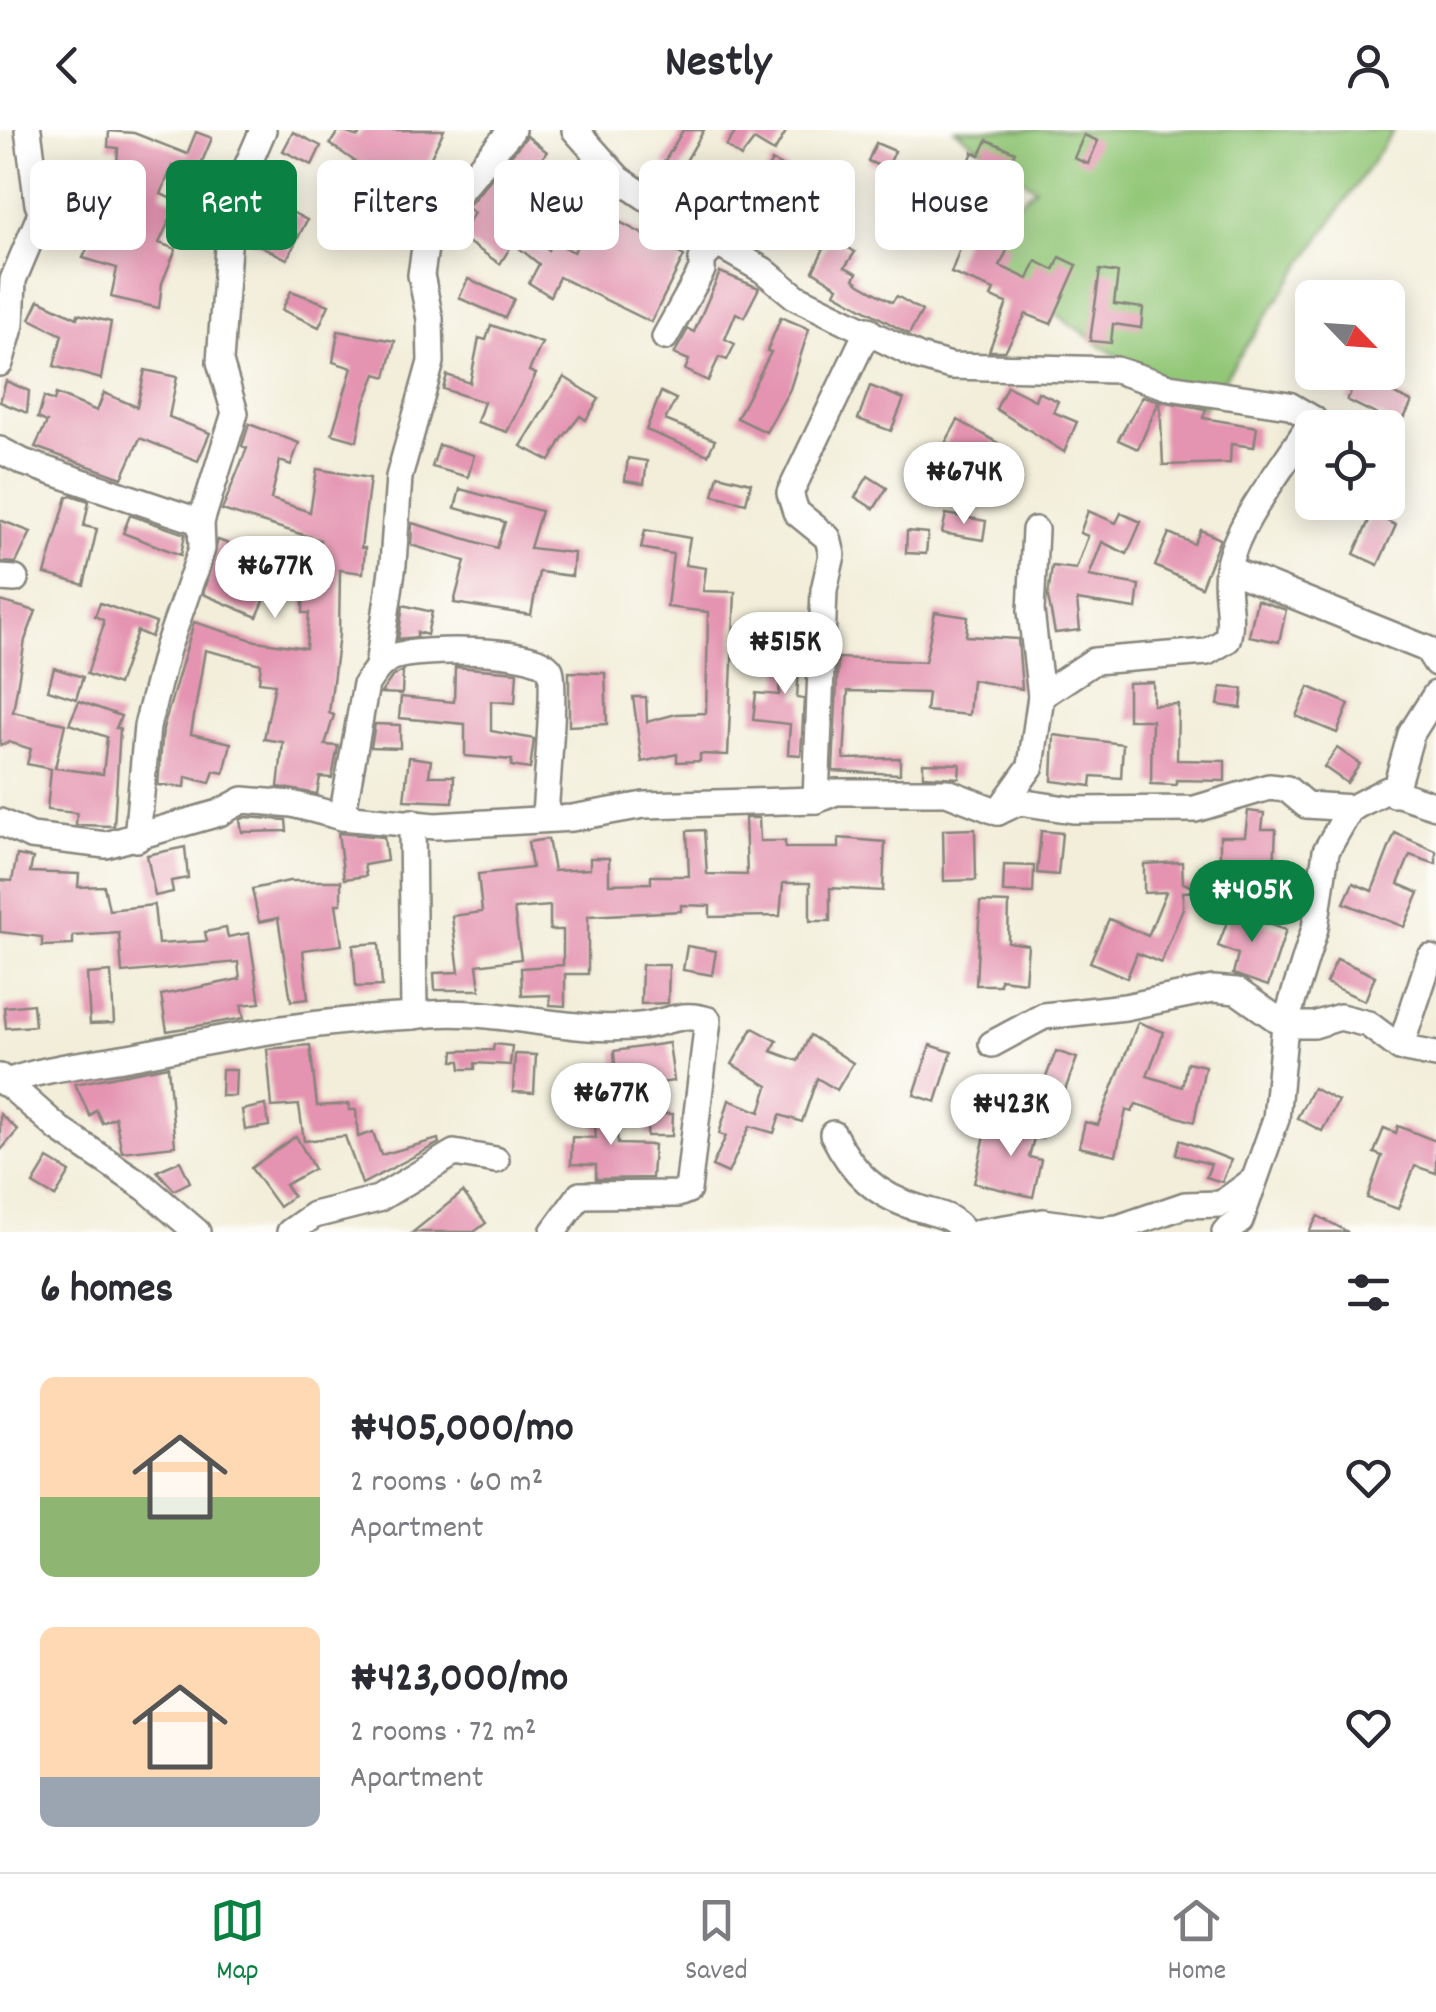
<!DOCTYPE html>
<html lang="en">
<head>
<meta charset="utf-8">
<style>
  :root { --surface:#fff; --page:#f2f2f3; --text:#2b2b33; --muted:#7c7c81; --line:#e1e1e2; --accent:#0b8043 }
  body { margin:0; font-family:Dekko,sans-serif; background:var(--page); color:var(--text); height:100vh; display:flex; flex-direction:column; font-size:38px; white-space:nowrap }
  * { box-sizing:border-box; margin:0 }
  p { font-size:32px; color:var(--muted) }
  .icon { flex:none; width:55px; height:55px; fill:none; stroke:currentColor; stroke-width:2; stroke-linecap:round; stroke-linejoin:round }
  .map { position:relative; height:1102px; overflow:hidden }
  .drawer { display:flex; flex-direction:column; background:var(--surface); flex:1 }
  .drawer>* { flex:none }
  .banner { position:absolute; left:30px; top:30px; width:1378px; height:90px; display:flex; gap:20px }
  .needle { width:65px; rotate:115deg }
  .tools { position:absolute; left:1295px; top:150px; display:grid; gap:20px }
  .tools a { display:grid; place-items:center; width:110px; height:110px; border-radius:15px; background:var(--surface); box-shadow:0 5px 25px #0003; font-size:50px }
  .price { position:absolute; translate:-50% -85px; padding:0 22px; border-radius:35px; background:#fff; color:#222; font-size:32px; line-height:65px; filter:drop-shadow(0 2px 5px #0008) }
  .price::after { content:''; position:absolute; left:50%; top:60px; width:30px; height:22px; margin-left:-15px; background:inherit; clip-path:polygon(0 0,100% 0,50% 100%) }
  .price.on { background:var(--accent); color:#fff }
  ul { padding:0; list-style:none }
  li { display:flex; align-items:center; gap:30px; height:250px; padding:0 40px }
  li span { display:grid; place-items:center; flex:none; width:280px; height:200px; border-radius:15px; color:#555 }
  li>.icon { margin-inline-start:auto }
  span .icon { width:120px; height:120px; fill:#fffc; stroke-width:1 }
  li b { font-size:42px }
  h2 { display:flex; justify-content:space-between; align-items:center; height:120px; padding:0 40px; font-size:42px }
  .chip { padding:0 35px; border-radius:15px; background:var(--surface); box-shadow:0 5px 25px #0003; font-size:35px; line-height:90px }
  .chip.on { background:var(--accent); color:#fff }
  header { display:flex; justify-content:space-between; align-items:center; height:130px; padding:0 40px; background:var(--surface); font-size:45px; font-weight:800 }
  .menu { display:flex; justify-content:space-around; align-items:center; height:140px; border-top:2px solid var(--line); background:var(--surface); font-size:28px; color:var(--muted) }
  .menu a { display:grid; justify-items:center; gap:5px }
  .menu .on { color:var(--accent) }
  .map>svg:first-child { display:block }
  .green { fill:#93c778; stroke:#58724a; stroke-width:2.5 }
  .building { fill:#e493b0 }
  .lines { fill:none; stroke-linecap:round; stroke-linejoin:round }
  .minor-casing { stroke:#87857b; stroke-width:30 }
  .minor { stroke:#fff; stroke-width:25 }
</style>
</head>
<body>
<header><svg class="icon" aria-label="back" viewBox="0 0 24 24"><path d="M15 5l-7 7 7 7"/></svg>Nestly<svg class="icon" aria-label="person" viewBox="0 0 24 24"><circle cx="12" cy="8" r="4"/><path d="M4 21q1-7 8-7t8 7"/></svg></header>
<div class="map">
<svg width="1436" height="1102" viewBox="0 0 1436 1102">
  <rect width="100%" height="100%" fill="#fdfcf7"/>
  <filter id="ink" filterUnits="userSpaceOnUse"><feTurbulence type="fractalNoise" baseFrequency=".01" numOctaves="2"/><feDisplacementMap in="SourceGraphic" scale="20" xChannelSelector="R" yChannelSelector="G"/><feConvolveMatrix kernelMatrix="1 2 1 2 8 2 1 2 1" color-interpolation-filters="sRGB"/></filter>
  <filter id="wash" filterUnits="userSpaceOnUse"><feTurbulence type="fractalNoise" baseFrequency=".0048" numOctaves="4" result="noise"/><feDisplacementMap in="SourceGraphic" scale="40" xChannelSelector="R" yChannelSelector="G"/><feGaussianBlur stdDeviation="2.25" result="paint"/><feColorMatrix in="noise" values="0 0 0 0 0 0 0 0 0 0 0 0 0 0 0 0 0 1.4 0 .05"/><feComposite in="paint" operator="in"/></filter>
  <g filter="url(#wash)">
    <rect width="100%" height="100%" fill="#f2eeda"/>
    <polygon class="green" points="955,0 1394,0 1204,278 1106,219 964,119 1035,58"/>
    <g id="blocks">
      <g class="building">
        <polygon points="339,0 358,7 362,0 444,0 401,90 409,95 400,112 378,101 399,60 360,42 363,37 330,14"/>
        <polygon points="683,0 704,0 679,43 663,34"/>
        <polygon points="737,0 787,0 774,22 754,10 741,27 726,16"/>
        <polygon points="109,1 134,3 187,24 196,2 212,8 201,34 226,45 223,59 172,36 161,64 178,72 159,113 176,119 162,153 159,178 111,167 117,138 83,128 95,101 92,87 56,68 59,56 115,72 118,18 108,17"/>
        <polygon points="293,2 321,16 312,35 283,21"/>
        <polygon points="1084,5 1098,11 1088,34 1074,28"/>
        <polygon points="527,6 547,22 501,80 548,120 552,111 574,122 595,79 684,126 651,192 559,147 550,166 529,153 539,134 513,113 500,134 459,106 474,83 467,77"/>
        <polygon points="987,10 1015,22 981,100 1009,116 1000,136 1028,149 1036,131 1054,140 1060,127 1077,135 1051,194 1026,184 1005,221 989,221 1007,173 991,167 994,160 951,143 963,111 958,108 980,60 961,52 973,22 980,25"/>
        <polygon points="876,13 895,21 887,39 868,31"/>
        <polygon points="772,31 793,42 755,109 713,86 736,40 760,53"/>
        <polygon points="257,64 307,90 287,129 245,108"/>
        <polygon points="830,106 855,122 845,137 857,143 854,149 860,154 892,172 897,166 922,181 909,204 835,163 838,157 813,141"/>
        <polygon points="1100,140 1118,143 1114,174 1143,178 1141,198 1113,194 1111,213 1090,211"/>
        <polygon points="720,142 759,158 744,187 736,183 725,209 735,214 727,230 719,227 708,251 685,240 689,230 674,224 688,199 694,202"/>
        <polygon points="468,149 514,169 505,188 459,168"/>
        <polygon points="291,161 329,175 319,197 282,180"/>
        <polygon points="39,170 77,188 78,184 111,192 101,249 54,236 62,205 30,189"/>
        <polygon points="781,187 809,199 790,259 766,302 737,288 771,222 767,221"/>
        <polygon points="491,195 542,213 529,241 536,244 507,302 477,292 484,272 443,259 447,245 470,253 479,208 486,210"/>
        <polygon points="338,201 395,211 386,247 376,244 364,274 357,311 332,304 352,238 333,232"/>
        <polygon points="145,240 177,247 169,287 210,303 198,331 140,308 122,348 35,317 47,292 38,288 44,267 54,271 56,264 97,281 104,263 137,277"/>
        <polygon points="564,247 599,269 586,290 580,286 562,309 550,331 521,316"/>
        <polygon points="1359,247 1412,272 1400,296 1347,270"/>
        <polygon points="6,251 29,261 27,283 0,272"/>
        <polygon points="870,256 904,269 891,301 858,289"/>
        <polygon points="1007,256 1035,270 1038,262 1058,271 1053,282 1077,292 1064,322 996,279"/>
        <polygon points="661,262 676,269 665,290 715,310 708,325 646,300"/>
        <polygon points="1143,266 1159,271 1138,319 1118,310"/>
        <polygon points="1160,271 1206,279 1203,288 1257,297 1254,317 1231,314 1230,333 1163,335"/>
        <polygon points="958,290 998,313 983,344 943,317"/>
        <polygon points="249,294 299,313 291,335 280,331 271,369 310,382 317,339 370,348 361,418 365,418 363,443 340,440 339,505 329,583 334,585 325,615 338,616 332,648 320,647 317,664 278,657 283,612 264,609 275,554 259,552 261,534 205,520 191,604 231,613 224,643 214,641 210,653 186,647 185,657 158,655 163,599 194,492 256,511 306,518 309,483 303,483 303,460 271,455 257,487 203,464 218,410 273,430 271,434 317,439 320,410 222,380 247,318 242,316"/>
        <polygon points="439,315 474,325 468,347 432,337"/>
        <polygon points="628,328 647,331 644,354 625,351"/>
        <polygon points="718,345 751,353 746,373 713,365"/>
        <polygon points="868,346 887,358 874,379 855,367"/>
        <polygon points="460,359 541,381 530,418 574,423 572,446 539,442 531,485 454,473 465,431 411,415 412,393 497,418 505,392 455,378"/>
        <polygon points="71,365 89,371 84,396 97,399 84,455 45,444 67,367"/>
        <polygon points="1088,381 1116,393 1121,383 1141,392 1127,424 1102,412 1089,446 1139,455 1136,479 1077,470 1080,500 1055,503 1048,467 1052,436 1076,439 1088,406 1080,403"/>
        <polygon points="946,384 986,391 983,410 942,403"/>
        <polygon points="1372,384 1396,395 1378,435 1354,424"/>
        <polygon points="130,385 185,404 181,425 123,403"/>
        <polygon points="0,390 31,402 16,433 0,432"/>
        <polygon points="645,400 690,408 685,435 706,438 703,461 735,462 728,625 700,624 700,631 677,632 677,624 642,632 633,567 646,567 647,592 676,584 706,583 707,538 708,482 667,477 673,424 641,418"/>
        <polygon points="1201,400 1220,409 1201,457 1155,436 1169,403 1194,414"/>
        <polygon points="907,401 928,403 926,424 906,423"/>
        <polygon points="1257,470 1286,480 1279,512 1249,506"/>
        <polygon points="0,471 36,481 25,510 13,582 65,594 55,638 103,644 107,607 69,594 79,571 121,586 116,598 120,598 114,696 76,695 77,683 47,680 51,639 27,634 31,619 9,612 0,615"/>
        <polygon points="100,473 156,493 151,507 137,501 118,555 87,544 103,497 103,490 95,486"/>
        <polygon points="403,475 432,482 427,505 417,502 417,507 398,509"/>
        <polygon points="935,482 968,487 966,506 1018,509 1022,559 972,550 969,585 926,581 928,563 848,561 844,629 900,628 900,644 833,641 838,528 925,532"/>
        <polygon points="782,507 801,508 797,568 804,569 801,625 788,624 790,594 753,590 756,563 779,565"/>
        <polygon points="455,537 517,542 515,573 491,571 491,601 534,609 530,639 511,636 512,630 465,626 465,594 399,588 401,567 454,572"/>
        <polygon points="54,538 83,547 76,569 48,560"/>
        <polygon points="403,541 402,564 381,563 392,547"/>
        <polygon points="569,542 605,543 607,594 569,596"/>
        <polygon points="1153,552 1153,575 1178,574 1177,630 1225,631 1225,651 1176,650 1176,655 1151,654 1152,590 1128,590 1128,553"/>
        <polygon points="1221,557 1243,559 1241,578 1218,575"/>
        <polygon points="1309,557 1349,574 1337,603 1296,586"/>
        <polygon points="375,594 400,595 400,618 371,617"/>
        <polygon points="1054,605 1123,614 1121,648 1092,646 1091,656 1052,651"/>
        <polygon points="1337,618 1360,634 1347,653 1324,637"/>
        <polygon points="409,627 431,630 429,646 454,646 453,672 404,670"/>
        <polygon points="923,633 960,634 959,648 923,646"/>
        <polygon points="1248,681 1264,683 1262,699 1276,699 1274,738 1285,738 1286,757 1220,755 1220,706 1245,706"/>
        <polygon points="246,687 286,690 287,701 242,702 240,690"/>
        <polygon points="745,688 759,688 760,711 785,711 785,718 839,718 839,708 885,712 883,761 830,758 830,791 810,791 810,753 783,753 780,786 710,787 710,776 681,775 681,781 588,786 588,844 565,844 565,876 550,875 550,865 522,866 521,838 563,835 563,800 550,800 550,776 514,779 521,829 477,835 480,860 435,860 434,843 459,842 452,786 482,782 478,744 532,738 528,712 548,709 554,741 590,739 590,728 609,728 609,754 651,753 651,746 689,746 687,701 704,700 707,744 747,745"/>
        <polygon points="975,699 976,750 944,751 943,700"/>
        <polygon points="1041,701 1062,703 1058,745 1037,743"/>
        <polygon points="338,703 384,707 387,731 364,735 366,746 344,749"/>
        <polygon points="1395,703 1436,721 1436,734 1410,725 1398,754 1419,763 1404,797 1344,773 1353,753 1372,761"/>
        <polygon points="185,717 188,748 171,751 173,762 155,766 147,725"/>
        <polygon points="17,725 33,728 30,742 79,744 78,757 104,756 109,780 154,775 158,814 207,811 205,802 226,798 228,807 249,803 260,873 241,875 244,888 167,901 161,865 240,849 238,832 122,843 119,803 73,806 73,815 42,816 42,807 0,802 0,750 12,751"/>
        <polygon points="1182,732 1183,753 1202,761 1183,762 1183,778 1161,833 1137,823 1127,848 1090,832 1109,789 1148,806 1166,762 1144,763 1144,734"/>
        <polygon points="1004,735 1034,736 1033,763 1003,762"/>
        <polygon points="341,751 341,774 336,774 342,815 303,820 308,869 291,871 278,788 259,792 252,759 289,751"/>
        <polygon points="980,772 1009,773 1008,812 1028,815 1025,852 1000,849 1000,855 976,855"/>
        <polygon points="1234,774 1250,781 1247,787 1286,800 1268,856 1233,844 1238,824 1218,816"/>
        <polygon points="379,813 382,856 356,857 353,815"/>
        <polygon points="687,816 716,821 712,845 683,840"/>
        <polygon points="1337,829 1375,846 1365,871 1326,853"/>
        <polygon points="642,835 669,835 668,873 641,874"/>
        <polygon points="111,842 114,893 90,894 87,844"/>
        <polygon points="33,874 35,896 6,898 4,877"/>
        <polygon points="1138,892 1164,902 1147,946 1182,957 1187,932 1205,936 1194,992 1136,974 1132,982 1126,980 1116,1025 1079,1017 1085,992 1098,995"/>
        <polygon points="753,898 777,911 771,921 798,931 810,905 853,933 837,960 817,948 802,992 780,985 774,1003 750,996 728,1043 712,1036 726,1006 719,1004 729,970 760,982 768,956 732,934"/>
        <polygon points="669,913 674,951 638,956 639,970 617,972 614,921"/>
        <polygon points="494,914 512,916 510,935 475,933 475,939 461,939 460,931 453,931 454,921 493,920"/>
        <polygon points="310,915 317,976 349,974 349,980 356,980 358,1007 373,1002 381,1025 438,1009 439,1013 362,1054 345,1006 304,1011 299,975 272,977 267,919"/>
        <polygon points="930,915 952,922 936,972 914,965"/>
        <polygon points="1056,921 1077,928 1064,963 1043,955"/>
        <polygon points="515,924 536,925 534,963 513,962"/>
        <polygon points="168,936 175,1016 122,1022 115,987 102,993 96,980 90,986 75,954"/>
        <polygon points="222,940 236,940 235,966 221,966"/>
        <polygon points="1313,958 1338,971 1322,1001 1297,988"/>
        <polygon points="613,965 618,1014 654,1015 652,1048 596,1049 596,1035 571,1034 572,1007 596,1008 592,968"/>
        <polygon points="265,975 269,996 245,1000 242,980"/>
        <polygon points="0,984 18,1000 0,1021"/>
        <polygon points="648,984 673,984 672,1006 647,1006"/>
        <polygon points="1031,985 1048,990 1042,1009 1034,1008 1029,1027 1041,1030 1033,1067 974,1053 987,997 1024,1005"/>
        <polygon points="1398,996 1436,1011 1436,1043 1415,1036 1398,1079 1367,1068 1382,1026 1374,1023 1384,998 1396,1003"/>
        <polygon points="296,1006 314,1039 285,1055 293,1066 279,1077 251,1038"/>
        <polygon points="1180,1010 1231,1030 1222,1052 1206,1047 1211,1034 1176,1025"/>
        <polygon points="48,1029 70,1042 55,1067 33,1054"/>
        <polygon points="180,1031 190,1052 174,1060 157,1041"/>
        <polygon points="463,1062 486,1093 474,1102 413,1102"/>
        <polygon points="1318,1086 1348,1102 1309,1102"/>
      </g>
    </g>
  </g>
  <g filter="url(#ink)">
    <use href="#blocks" fill-opacity="0" stroke="#87857b" stroke-width="2.5"/>
    <g class="lines">
      <defs>
        <g id="minor">
          <polyline points="28,0 38,74 53,88 79,97"/>
          <path d="M575,0L619,49L702,105L763,140L796,167L919,227L951,236L1116,240L1169,257L1289,275L1313,289C1289,331 1236,391 1228,439C1224,463 1234,486 1227,510L1207,522L1094,531L1041,566"/>
          <polyline points="665,207 702,140 702,129 717,114"/>
          <polyline points="0,233 11,194 13,150 42,81"/>
          <polyline points="0,320 23,332 201,392 202,419 167,519 147,596 137,709"/>
          <polyline points="201,392 235,283 220,232 229,103 243,46 263,0"/>
          <polyline points="1228,439 1427,519 1436,533"/>
          <polyline points="0,448 15,449"/>
          <polyline points="378,536 393,434 399,347 431,232 430,189 421,145 428,97 512,0"/>
          <polyline points="1394,664 1411,604 1436,564"/>
          <polyline points="816,670 824,460 832,425 828,408 796,382 790,363 868,200"/>
          <polyline points="998,682 1031,636 1041,566 1031,481 1035,400"/>
          <path d="M342,687L366,554C374,543 380,532 393,527C417,518 539,517 550,540C556,552 546,664 545,687"/>
          <polyline points="0,692 31,706 106,715 219,683 243,670 292,674 342,687 435,696 572,688 644,675 816,670 836,662 947,662 998,682 1019,672 1073,680 1195,679 1269,657 1287,659 1306,675 1353,678"/>
          <path d="M414,886C488,874 564,905 640,896C667,893 680,881 708,890L688,1060L678,1064L580,1065L553,1102"/>
          <polyline points="992,914 1044,886 1125,877 1213,859 1237,861 1285,895 1314,895 1340,887 1368,894 1400,918 1436,925"/>
          <polyline points="1400,918 1430,828"/>
          <polyline points="0,947 59,999 146,1058 197,1102"/>
          <path d="M4,953C49,936 93,934 139,925C232,906 319,890 414,886L412,692"/>
          <path d="M833,1004C852,1042 876,1066 918,1078C939,1085 951,1084 964,1102"/>
          <polyline points="290,1102 314,1085 378,1069 454,1023 496,1030"/>
          <polyline points="980,1102 1043,1092 1100,1100 1118,1098 1185,1075 1221,1074 1251,1052"/>
          <polyline points="1225,1102 1240,1091 1276,989 1285,895 1315,798 1326,721 1350,679 1387,660 1436,676"/>
        </g>
      </defs>
      <use href="#minor" class="minor-casing"/>
      <use href="#minor" class="minor"/>
    </g>
  </g>
</svg>
<div class="tools">
<a><svg class="needle" viewBox="-14 -14 28 28"><path d="M0-13l5 13h-10z" fill="#e53935"/><path d="M0 13l5-13h-10z" fill="#7c7c81"/></svg></a>
<a><svg class="icon" aria-label="locate" viewBox="0 0 24 24"><circle cx="12" cy="12" r="6"/><path d="M12 2v4M12 18v4M2 12h4M18 12h4"/></svg></a>
</div>
<b class="price" style="left:964px;top:397px">₦674K</b>
<b class="price" style="left:275px;top:491px">₦677K</b>
<b class="price" style="left:785px;top:567px">₦515K</b>
<b class="price on" style="left:1252px;top:815px">₦405K</b>
<b class="price" style="left:611px;top:1018px">₦677K</b>
<b class="price" style="left:1011px;top:1029px">₦423K</b>
<div class="banner">
<a class="chip">Buy</a>
<a class="chip on">Rent</a>
<a class="chip">Filters</a>
<a class="chip">New</a>
<a class="chip">Apartment</a>
<a class="chip">House</a>
</div>
</div>
<section class="drawer">
<h2>6 homes<svg class="icon" aria-label="filters" viewBox="0 0 24 24"><path d="M4 7h16M4 17h16"/><circle cx="9" cy="7" r="2"/><circle cx="15" cy="17" r="2"/></svg></h2>
<ul>
<li><span style="background:linear-gradient(#ffd9b3 60%,#8fb573 0)"><svg class="icon" aria-label="home" viewBox="0 0 24 24"><path d="M3 11l9-7 9 7M6 9v11h12V9"/></svg></span><div><b>₦405,000/mo</b><p>2 rooms · 60 m²</p><p>Apartment</p></div><svg class="icon" aria-label="heart" viewBox="0 0 24 24"><path d="M12 20l-8-8c-3-5 5-10 8-4 3-6 11-1 8 4z"/></svg></li>
<li><span style="background:linear-gradient(#ffd9b3 75%,#9aa5b1 0)"><svg class="icon" aria-label="home" viewBox="0 0 24 24"><path d="M3 11l9-7 9 7M6 9v11h12V9"/></svg></span><div><b>₦423,000/mo</b><p>2 rooms · 72 m²</p><p>Apartment</p></div><svg class="icon" aria-label="heart" viewBox="0 0 24 24"><path d="M12 20l-8-8c-3-5 5-10 8-4 3-6 11-1 8 4z"/></svg></li>
</ul>
</section>
<nav class="menu">
<a class="on"><svg class="icon" aria-label="map" viewBox="0 0 24 24"><path d="M3 6l6-2 6 2 6-2v14l-6 2-6-2-6 2zM9 4v14M15 6v14"/></svg>Map</a>
<a><svg class="icon" aria-label="saved" viewBox="0 0 24 24"><path d="M7 4h10v16l-5-4-5 4z"/></svg>Saved</a>
<a><svg class="icon" aria-label="home" viewBox="0 0 24 24"><path d="M3 11l9-7 9 7M6 9v11h12V9"/></svg>Home</a>
</nav>
</body>
</html>
